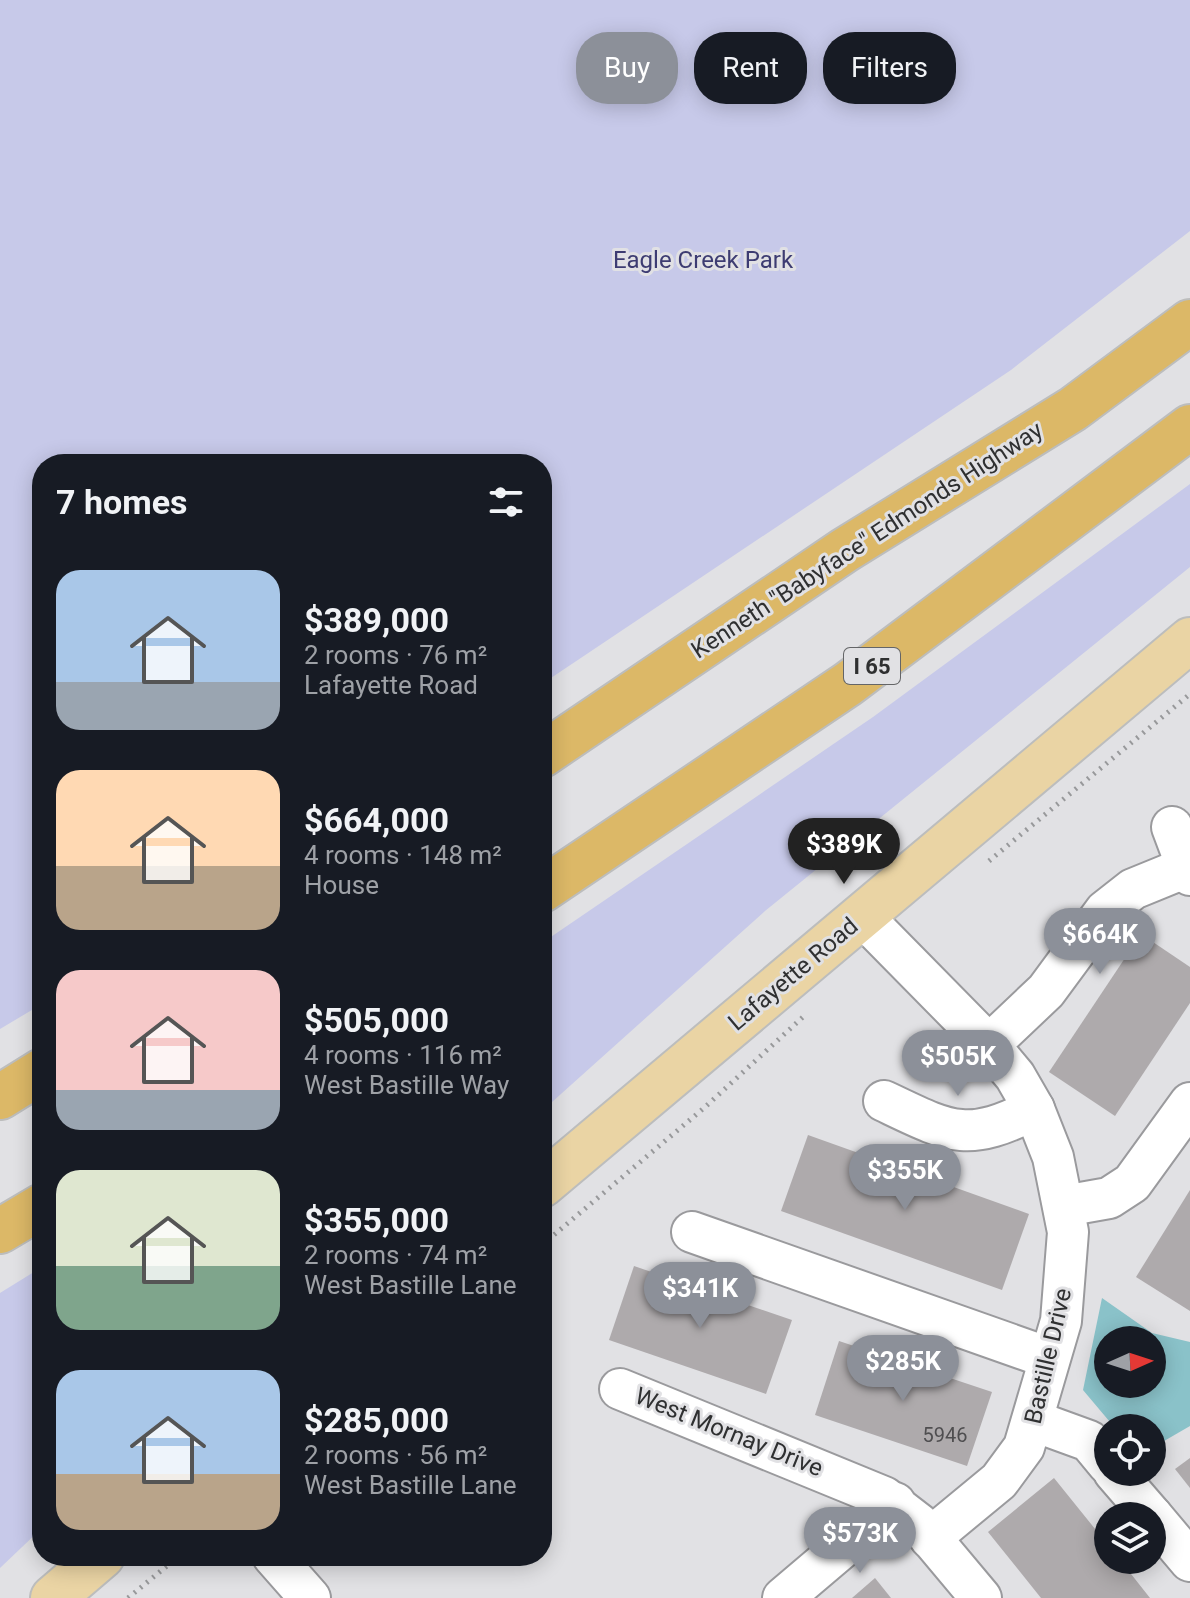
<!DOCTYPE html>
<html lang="en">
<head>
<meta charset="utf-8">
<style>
  :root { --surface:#171b24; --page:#242831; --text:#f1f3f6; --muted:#9ea1a6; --accent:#8c9099 }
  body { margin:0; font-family:Roboto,sans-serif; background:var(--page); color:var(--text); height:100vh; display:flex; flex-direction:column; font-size:30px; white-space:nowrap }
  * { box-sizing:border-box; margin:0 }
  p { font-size:26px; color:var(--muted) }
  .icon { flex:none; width:44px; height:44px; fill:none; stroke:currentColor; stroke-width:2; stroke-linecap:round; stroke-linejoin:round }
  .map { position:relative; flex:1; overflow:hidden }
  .sheet { position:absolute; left:32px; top:454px; width:520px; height:1112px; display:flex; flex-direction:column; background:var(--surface); border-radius:32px; box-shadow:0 4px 20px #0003 }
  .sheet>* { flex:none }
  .top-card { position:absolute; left:576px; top:32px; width:494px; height:72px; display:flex; gap:16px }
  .needle { width:52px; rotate:87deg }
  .fabs { position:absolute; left:1094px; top:1326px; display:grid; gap:16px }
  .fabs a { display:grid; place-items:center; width:72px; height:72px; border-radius:50%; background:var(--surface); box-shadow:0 4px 20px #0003; font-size:40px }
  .price { position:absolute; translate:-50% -68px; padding:0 18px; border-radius:28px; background:var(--accent); color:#fff; font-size:26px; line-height:52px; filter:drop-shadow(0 2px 4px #0008) }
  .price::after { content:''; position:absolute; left:50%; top:48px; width:24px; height:18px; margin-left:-12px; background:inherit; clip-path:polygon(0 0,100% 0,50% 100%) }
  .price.on { background:#222; color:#fff }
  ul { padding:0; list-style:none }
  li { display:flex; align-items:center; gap:24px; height:200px; padding:0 24px }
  li span { display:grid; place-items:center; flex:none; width:224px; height:160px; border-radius:24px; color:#555 }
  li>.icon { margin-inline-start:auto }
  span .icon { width:96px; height:96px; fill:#fffc; stroke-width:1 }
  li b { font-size:34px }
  h2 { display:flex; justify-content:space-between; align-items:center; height:96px; padding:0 24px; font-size:34px }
  .chip { padding:0 28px; border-radius:32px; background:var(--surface); box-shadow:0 4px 20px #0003; font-size:28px; line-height:72px }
  .chip.on { background:var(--accent); color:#fff }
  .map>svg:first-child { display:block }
  .green { fill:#c7c9e9 }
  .water { fill:#8ac2c9; fill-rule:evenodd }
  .building { fill:#aeaaac }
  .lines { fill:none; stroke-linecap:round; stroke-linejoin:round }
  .minor-casing { stroke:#9a9a9d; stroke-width:44 }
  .major-casing { stroke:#bcbdbd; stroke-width:48 }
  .highway-casing { stroke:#bcbdbd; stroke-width:48 }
  .path { stroke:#98999b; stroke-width:5; stroke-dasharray:2 6; stroke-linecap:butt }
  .minor { stroke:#fff; stroke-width:40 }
  .major { stroke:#ead4a4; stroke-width:44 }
  .highway { stroke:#dcb867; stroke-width:44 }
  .labels { text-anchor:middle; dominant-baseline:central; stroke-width:6; stroke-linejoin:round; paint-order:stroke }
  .number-label { font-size:20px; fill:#4f4e50 }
  .shield { fill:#e1e1e4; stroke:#646567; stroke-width:2 }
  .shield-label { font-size:22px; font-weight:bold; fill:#2f3031 }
  .park-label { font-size:24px; fill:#3d3c72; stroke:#e1e1e4 }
  .street-label { font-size:24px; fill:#2f3031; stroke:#e1e1e4 }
</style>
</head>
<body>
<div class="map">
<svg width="1190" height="1598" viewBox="0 0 1190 1598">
  <rect width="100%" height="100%" fill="#e1e1e4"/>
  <g class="green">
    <polygon points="0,0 1190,0 1190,231 1011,370 542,684 542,464 42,464 42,1004 0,1029"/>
    <polygon points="1190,484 1190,567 765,911 542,1111 542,943 873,717"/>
    <polygon points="42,1267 42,1528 0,1568 0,1293"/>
  </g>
  <path class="water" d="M1102,1298L1152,1333L1190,1342V1426L1152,1448V1428H1115L1083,1390ZM1108,1340H1152V1384H1108Z"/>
  <g class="building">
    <polygon points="1141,934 1190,967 1190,1003 1115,1116 1049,1072"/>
    <polygon points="808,1135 1029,1214 1002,1290 781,1211"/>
    <polygon points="1190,1190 1190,1311 1136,1277"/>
    <polygon points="634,1266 792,1320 766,1394 609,1340"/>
    <polygon points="839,1341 992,1392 967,1466 815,1415"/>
    <polygon points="1190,1458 1190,1488 1175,1469"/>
    <polygon points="1054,1478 1108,1545 1108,1560 1120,1560 1150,1598 1041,1598 988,1532"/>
    <polygon points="875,1578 891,1598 852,1598"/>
  </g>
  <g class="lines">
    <defs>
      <g id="minor">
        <polyline points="1172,827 1190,875"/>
        <polyline points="862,916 989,1045 1015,1076 1034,1109 1053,1157 1068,1232 1061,1321 1024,1447 999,1481 930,1538"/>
        <polyline points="989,1045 1046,991 1105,911 1133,889 1187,867"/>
        <path d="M884,1101C949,1132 967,1144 1034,1109"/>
        <polyline points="1064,1206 1109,1198 1132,1183 1190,1103"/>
        <polyline points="692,1232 1049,1358"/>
        <polyline points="620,1389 884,1497 919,1524 981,1598"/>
        <polyline points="1034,1421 1089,1441 1108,1464"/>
        <polyline points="1114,1472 1152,1516"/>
        <polyline points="1152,1516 1190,1561"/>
        <polyline points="273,1556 310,1598"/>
        <polyline points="783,1598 895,1503"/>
      </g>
      <g id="major">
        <polyline points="542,1185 1190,640"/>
        <polyline points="53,1598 102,1556"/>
      </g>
      <g id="highway">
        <polyline points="542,755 845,550 1073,409 1190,322"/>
        <polyline points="542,890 848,684 1190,427"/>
        <polyline points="0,1097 42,1071"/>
        <polyline points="0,1231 42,1206"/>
      </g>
    </defs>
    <use href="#minor" class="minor-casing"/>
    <use href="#major" class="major-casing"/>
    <use href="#highway" class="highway-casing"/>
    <g class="path">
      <polyline points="989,861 1190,694"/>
      <polyline points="542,1245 704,1108 803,1017"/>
      <polyline points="128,1598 179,1556"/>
    </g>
    <use href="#minor" class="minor"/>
    <use href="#major" class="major"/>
    <use href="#highway" class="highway"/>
  </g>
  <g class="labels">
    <g class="number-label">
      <text x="945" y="1435">5946</text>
    </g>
    <rect class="shield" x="844" y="648" width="56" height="36" rx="6"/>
    <g class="shield-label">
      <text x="872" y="666">I 65</text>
    </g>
    <g class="park-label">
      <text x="703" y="260">Eagle Creek Park</text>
    </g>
    <g class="street-label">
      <text transform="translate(867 540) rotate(-33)">Kenneth "Babyface" Edmonds Highway</text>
      <text transform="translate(793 974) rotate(-40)">Lafayette Road</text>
      <text transform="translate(1048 1356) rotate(-77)">Bastille Drive</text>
      <text transform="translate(729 1432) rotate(22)">West Mornay Drive</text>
    </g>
  </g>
</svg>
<div class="fabs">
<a><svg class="needle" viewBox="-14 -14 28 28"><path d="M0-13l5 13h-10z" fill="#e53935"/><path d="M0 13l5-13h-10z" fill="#9ea1a6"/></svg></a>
<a><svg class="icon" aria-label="locate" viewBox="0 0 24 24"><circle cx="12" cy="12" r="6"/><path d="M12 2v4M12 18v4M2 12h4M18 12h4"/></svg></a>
<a><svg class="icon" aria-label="layers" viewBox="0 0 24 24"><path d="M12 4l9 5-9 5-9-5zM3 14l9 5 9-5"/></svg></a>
</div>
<b class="price on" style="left:844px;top:886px">$389K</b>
<b class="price" style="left:1100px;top:976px">$664K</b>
<b class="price" style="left:958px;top:1098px">$505K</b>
<b class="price" style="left:905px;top:1212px">$355K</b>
<b class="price" style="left:700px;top:1330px">$341K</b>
<b class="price" style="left:903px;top:1403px">$285K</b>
<b class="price" style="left:860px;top:1575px">$573K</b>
<div class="top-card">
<a class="chip on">Buy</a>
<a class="chip">Rent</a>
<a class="chip">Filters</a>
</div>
<section class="sheet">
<h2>7 homes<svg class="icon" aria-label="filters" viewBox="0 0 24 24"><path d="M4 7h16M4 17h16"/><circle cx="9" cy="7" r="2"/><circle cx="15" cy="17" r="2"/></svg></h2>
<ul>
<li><span style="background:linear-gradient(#a9c7e8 70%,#9aa5b1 0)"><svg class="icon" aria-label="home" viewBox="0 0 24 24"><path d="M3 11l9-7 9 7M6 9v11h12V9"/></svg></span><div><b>$389,000</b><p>2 rooms · 76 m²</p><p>Lafayette Road</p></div></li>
<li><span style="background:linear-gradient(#ffd9b3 60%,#b9a48a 0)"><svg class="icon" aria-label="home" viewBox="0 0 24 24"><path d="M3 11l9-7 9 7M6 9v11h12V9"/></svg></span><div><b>$664,000</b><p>4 rooms · 148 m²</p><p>House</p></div></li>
<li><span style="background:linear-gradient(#f6c9c9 75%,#9aa5b1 0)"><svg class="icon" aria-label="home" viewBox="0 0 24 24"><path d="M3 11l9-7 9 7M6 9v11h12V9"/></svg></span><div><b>$505,000</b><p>4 rooms · 116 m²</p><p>West Bastille Way</p></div></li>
<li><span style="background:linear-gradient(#dfe7d0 60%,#7fa58c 0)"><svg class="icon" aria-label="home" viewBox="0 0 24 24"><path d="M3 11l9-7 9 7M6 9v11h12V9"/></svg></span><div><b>$355,000</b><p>2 rooms · 74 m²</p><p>West Bastille Lane</p></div></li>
<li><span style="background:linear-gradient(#a9c7e8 65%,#b9a48a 0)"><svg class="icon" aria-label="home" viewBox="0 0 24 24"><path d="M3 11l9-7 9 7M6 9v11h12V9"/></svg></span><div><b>$285,000</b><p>2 rooms · 56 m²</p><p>West Bastille Lane</p></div></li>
</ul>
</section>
</div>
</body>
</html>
